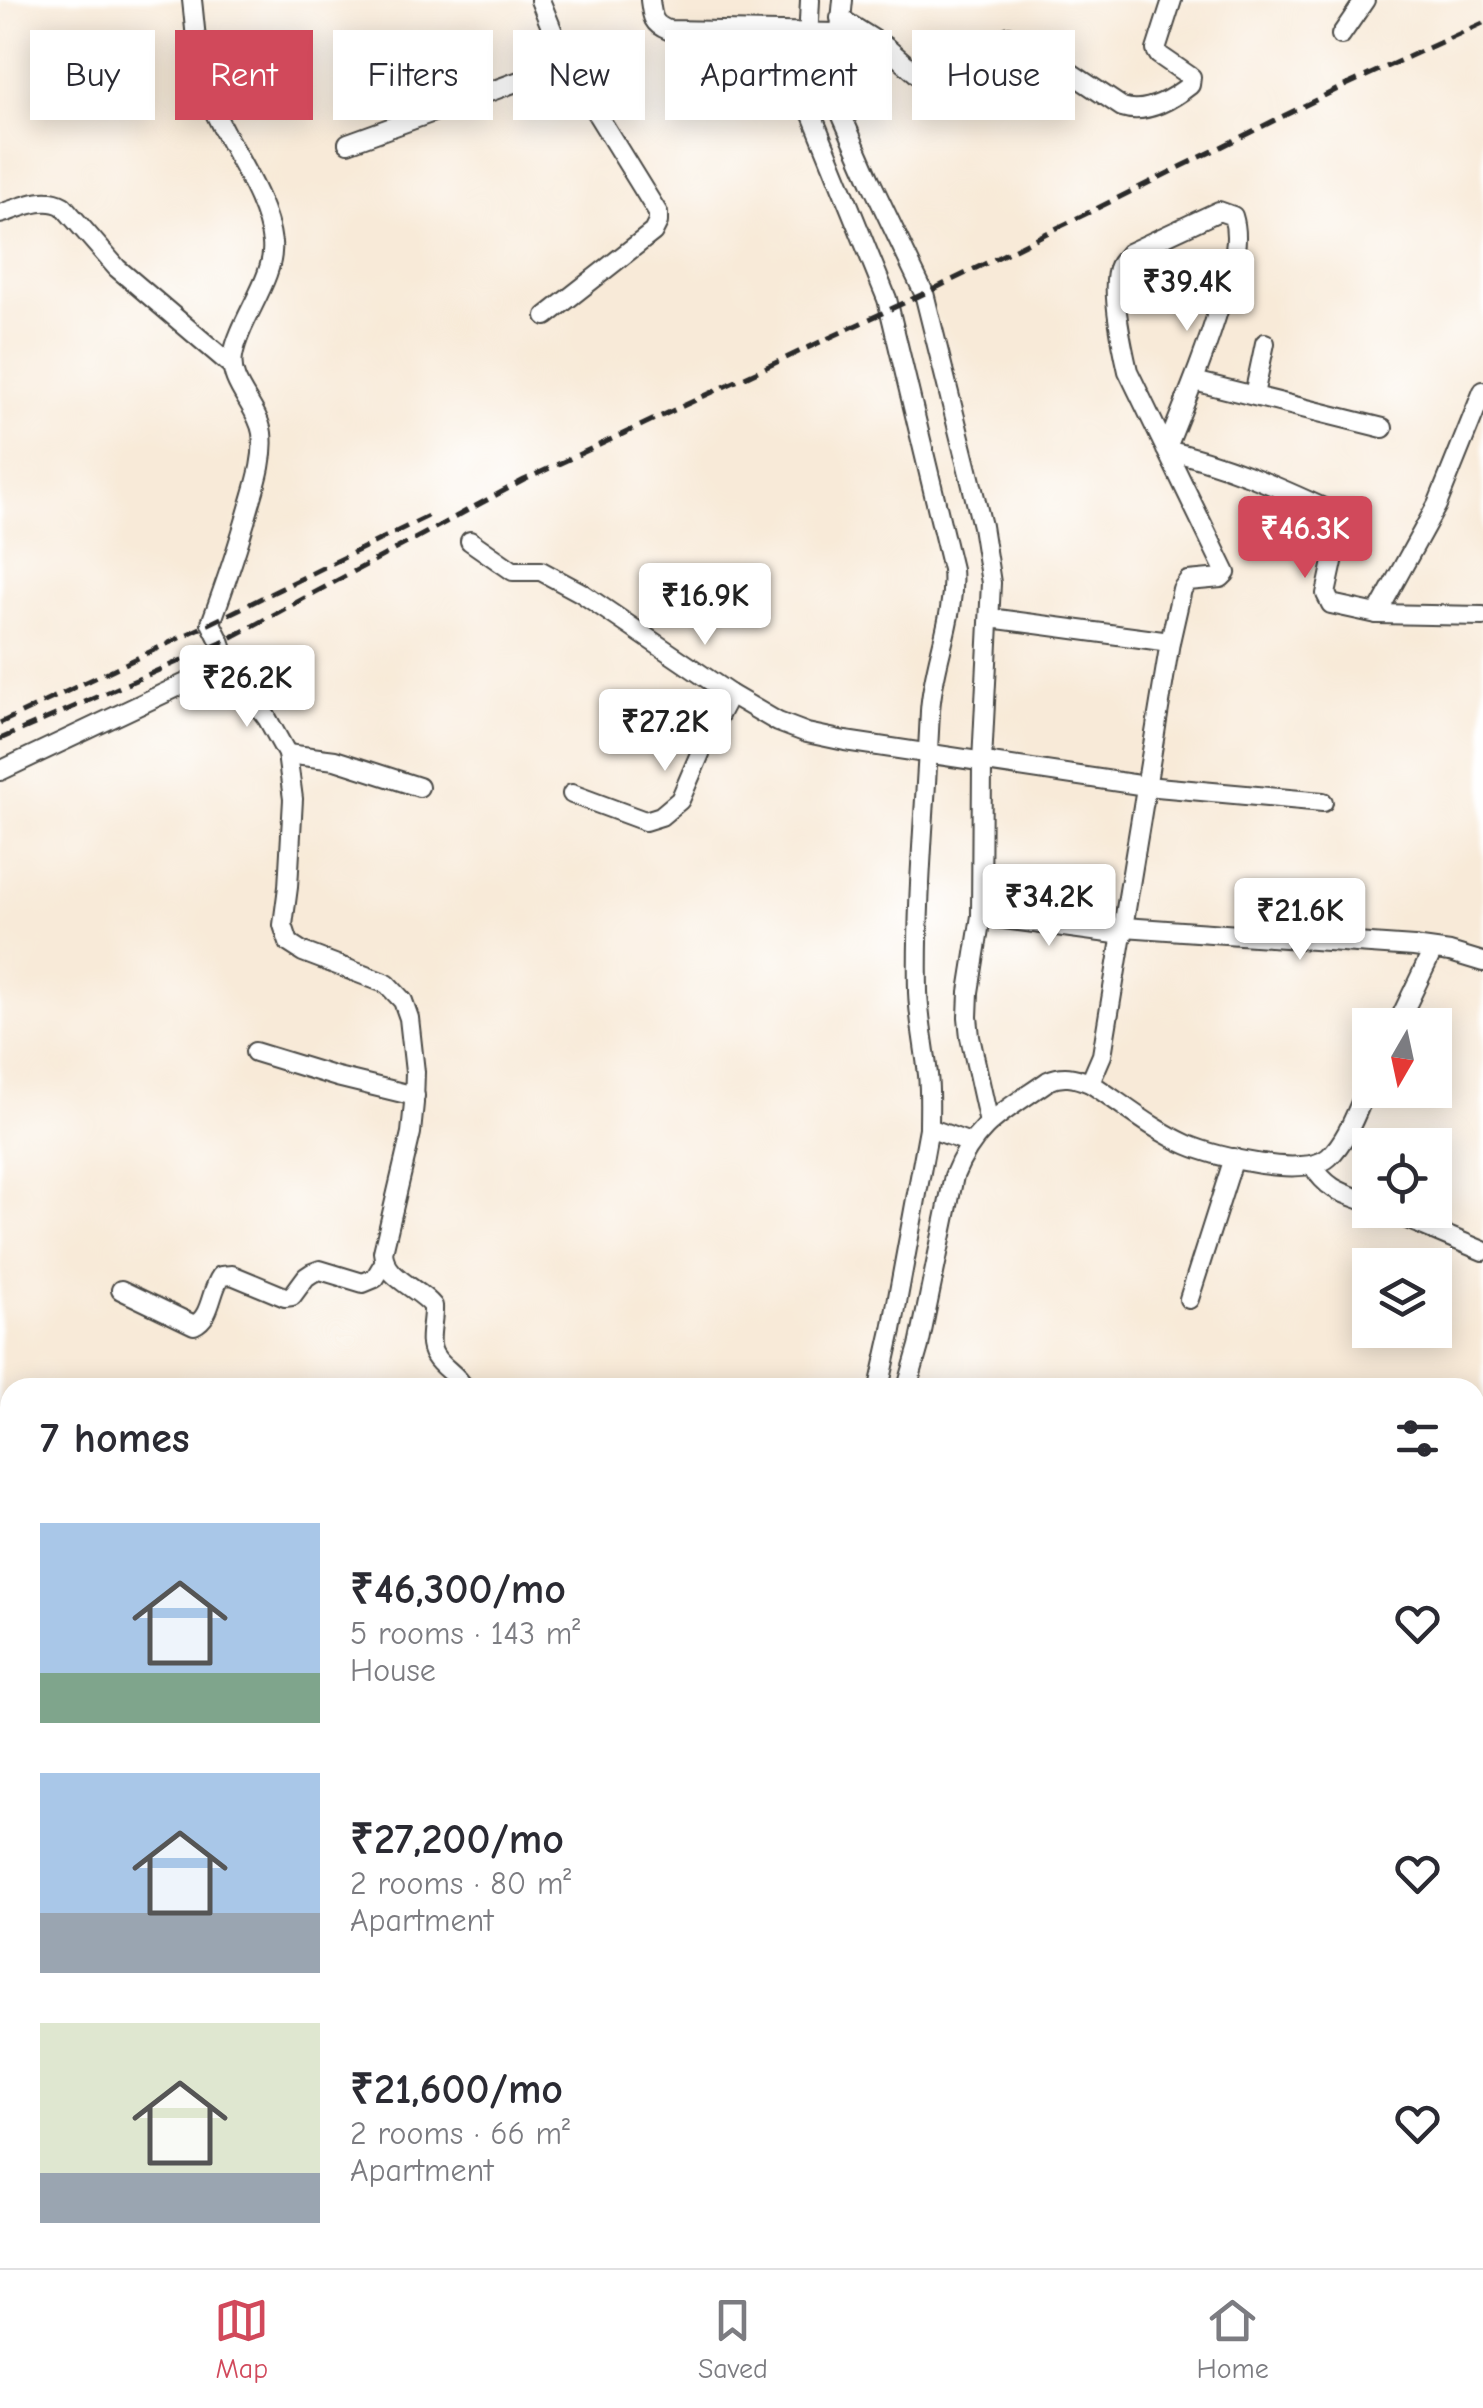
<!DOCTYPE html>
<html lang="en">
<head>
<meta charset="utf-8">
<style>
  :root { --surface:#fff; --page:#f2f2f3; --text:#2b2b33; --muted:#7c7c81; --line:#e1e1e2; --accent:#d1495b }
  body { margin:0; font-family:"Comic Neue",sans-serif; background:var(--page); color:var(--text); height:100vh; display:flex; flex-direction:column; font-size:38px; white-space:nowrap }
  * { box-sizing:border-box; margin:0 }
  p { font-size:32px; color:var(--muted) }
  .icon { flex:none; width:55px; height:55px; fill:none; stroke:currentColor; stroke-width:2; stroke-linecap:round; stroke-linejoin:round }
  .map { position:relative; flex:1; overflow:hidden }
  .side { position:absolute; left:0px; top:1378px; width:1485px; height:892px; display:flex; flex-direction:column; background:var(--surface); border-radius:30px 30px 0 0; box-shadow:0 5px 25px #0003 }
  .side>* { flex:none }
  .hud { position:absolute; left:30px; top:30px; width:1425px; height:90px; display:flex; gap:20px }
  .needle { width:65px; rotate:189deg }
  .fabs { position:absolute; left:1352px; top:1008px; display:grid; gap:20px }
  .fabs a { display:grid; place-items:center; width:100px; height:100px; border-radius:0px; background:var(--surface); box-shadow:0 5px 25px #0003; font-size:50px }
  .price { position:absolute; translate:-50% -85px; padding:0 22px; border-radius:10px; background:#fff; color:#222; font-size:32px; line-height:65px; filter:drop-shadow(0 2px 5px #0008) }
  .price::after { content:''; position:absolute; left:50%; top:60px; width:30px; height:22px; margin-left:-15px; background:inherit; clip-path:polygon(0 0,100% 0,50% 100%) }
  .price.selected { background:var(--accent); color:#fff }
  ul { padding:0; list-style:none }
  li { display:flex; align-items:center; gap:30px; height:250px; padding:0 40px }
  li span { display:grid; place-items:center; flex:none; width:280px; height:200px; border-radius:0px; color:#555 }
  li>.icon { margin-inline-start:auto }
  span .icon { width:120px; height:120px; fill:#fffc; stroke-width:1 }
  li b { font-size:42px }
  h2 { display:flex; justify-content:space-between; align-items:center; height:120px; padding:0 40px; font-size:42px }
  .chip { padding:0 35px; border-radius:0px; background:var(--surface); box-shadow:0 5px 25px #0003; font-size:35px; line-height:90px }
  .chip.selected { background:var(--accent); color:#fff }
  .tabs { display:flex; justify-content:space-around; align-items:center; height:140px; border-top:2px solid var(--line); background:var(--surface); font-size:28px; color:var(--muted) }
  .tabs a { display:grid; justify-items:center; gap:5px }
  .tabs .selected { color:var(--accent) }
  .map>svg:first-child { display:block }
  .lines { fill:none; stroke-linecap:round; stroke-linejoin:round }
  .minor-casing { stroke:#4a4845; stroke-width:22 }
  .minor { stroke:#fff; stroke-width:18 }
  .rail { stroke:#2b2b2b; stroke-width:5; stroke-dasharray:15 8; stroke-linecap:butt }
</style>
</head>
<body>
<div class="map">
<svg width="1483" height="2268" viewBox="0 0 1483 2268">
  <rect width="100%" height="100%" fill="#fff"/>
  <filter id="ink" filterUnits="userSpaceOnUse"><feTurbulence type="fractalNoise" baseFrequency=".01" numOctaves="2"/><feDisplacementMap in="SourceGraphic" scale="20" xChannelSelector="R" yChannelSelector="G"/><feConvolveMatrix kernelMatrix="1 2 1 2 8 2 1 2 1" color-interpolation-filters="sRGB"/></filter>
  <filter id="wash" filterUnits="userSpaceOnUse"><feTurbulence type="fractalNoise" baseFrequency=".0048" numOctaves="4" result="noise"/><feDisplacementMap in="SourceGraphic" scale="40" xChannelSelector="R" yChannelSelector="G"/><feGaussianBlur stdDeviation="2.25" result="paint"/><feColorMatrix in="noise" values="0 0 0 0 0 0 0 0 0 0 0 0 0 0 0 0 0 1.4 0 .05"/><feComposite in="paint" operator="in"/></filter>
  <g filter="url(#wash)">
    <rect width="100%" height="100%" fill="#f8ead8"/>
  </g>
  <g filter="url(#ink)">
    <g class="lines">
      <defs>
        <g id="minor">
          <path d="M192,0C196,35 197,71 211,104C229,148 267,196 272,243C276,277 239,320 233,356C228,384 258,406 262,433C265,458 256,484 249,508C238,547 225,585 211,623L221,643L226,664L267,718L287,754L293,799L288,887L283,925L289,943L303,952L387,984L403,1001L409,1018L415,1072L414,1103L411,1133L383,1252C385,1279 418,1287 433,1306C434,1322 426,1343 435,1356C443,1369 457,1374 464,1388"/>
          <polyline points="540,0 566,64 658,213 658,222 653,232 546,316"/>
          <path d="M650,0C652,16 652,24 668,30L839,33"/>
          <path d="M810,0L806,83L808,105L887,299L952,569C956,617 933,662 930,711C926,804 916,898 918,992C919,1019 925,1047 928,1075C930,1092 929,1110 929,1128L970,1143"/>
          <polyline points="843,0 834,91 838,107 871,182 924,293 982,526 991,583 982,762 981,916 969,992 968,1017 970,1037 989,1123"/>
          <path d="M840,18L886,47L948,101H955L961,97L998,45L1009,36L1020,39L1122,107C1146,115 1171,100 1190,85L1191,77L1159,55L1156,50L1172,0"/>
          <polyline points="1341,35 1365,0"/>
          <polyline points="348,143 566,64"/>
          <path d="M0,214C20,208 44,195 63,206L117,268L231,365"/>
          <polyline points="1194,381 1383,428"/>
          <polyline points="1254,395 1265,343"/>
          <polyline points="470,541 513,571 541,571 580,592 730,694 778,722 807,733 845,741 1146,786 1323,802"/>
          <polyline points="1377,614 1437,505 1483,391"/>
          <polyline points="990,618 1170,642"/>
          <polyline points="287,754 335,760 419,787"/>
          <polyline points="0,771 226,664"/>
          <polyline points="572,794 645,821 661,816 680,800 705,742 730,694"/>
          <polyline points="981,916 1123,935"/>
          <polyline points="1124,927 1414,947 1450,952 1483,962"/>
          <polyline points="1397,1025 1433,950"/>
          <polyline points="255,1052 337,1077 415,1096"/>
          <path d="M1090,1083C1121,1103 1153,1130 1188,1145C1216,1157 1305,1179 1329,1157C1349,1138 1358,1107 1370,1082"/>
          <path d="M1313,1166C1328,1191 1344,1193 1370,1203"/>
          <polyline points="1386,1210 1483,1251"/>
          <path d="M121,1290L194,1325C212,1317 210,1291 221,1276L232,1275L285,1297L292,1296L306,1277L312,1273L320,1270L363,1283L375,1278L384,1263"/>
          <polyline points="1189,1299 1234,1158"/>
          <polyline points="879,1388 892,1330 929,1128"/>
          <path d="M907,1388L919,1346L954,1176C975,1124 1004,1112 1048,1081C1063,1074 1074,1077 1090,1083L1102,1055L1170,642L1182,589L1188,581L1221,578L1226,573L1128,371C1123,349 1109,286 1119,266C1121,261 1126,258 1129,253L1219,211L1233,216C1242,245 1229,273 1221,301C1206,352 1186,400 1166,450C1224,463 1276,486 1330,511L1338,539L1326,594L1331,604L1377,614L1483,616"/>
          <polyline points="1475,1665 1483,1668"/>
          <polyline points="0,1888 10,1894"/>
          <polyline points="1475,1981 1483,1966"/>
          <polyline points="0,1987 10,1990"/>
          <polyline points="1475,2004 1483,2008"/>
          <polyline points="1475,2137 1483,2121"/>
          <polyline points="319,2260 336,2268"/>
          <polyline points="1102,2260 1119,2268"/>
          <polyline points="55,2268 62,2260"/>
          <polyline points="999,2268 1001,2260"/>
          <polyline points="1428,2268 1431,2260"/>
        </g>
      </defs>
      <use href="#minor" class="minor-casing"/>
      <use href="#minor" class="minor"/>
      <g class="rail">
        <polyline points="0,723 211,623 428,516"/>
        <polyline points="0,739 221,643 524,480 936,288 1342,87 1483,23"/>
      </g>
    </g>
  </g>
</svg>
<div class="fabs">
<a><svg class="needle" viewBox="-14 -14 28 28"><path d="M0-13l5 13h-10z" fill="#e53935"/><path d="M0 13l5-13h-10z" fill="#7c7c81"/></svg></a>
<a><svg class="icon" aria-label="locate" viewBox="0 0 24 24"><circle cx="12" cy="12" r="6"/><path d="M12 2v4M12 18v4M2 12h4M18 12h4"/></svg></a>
<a><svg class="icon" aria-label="layers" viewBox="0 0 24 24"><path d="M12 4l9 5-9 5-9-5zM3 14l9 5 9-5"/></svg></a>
</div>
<b class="price" style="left:1187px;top:334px">₹39.4K</b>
<b class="price selected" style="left:1305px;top:581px">₹46.3K</b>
<b class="price" style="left:705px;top:648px">₹16.9K</b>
<b class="price" style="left:247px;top:730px">₹26.2K</b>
<b class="price" style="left:665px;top:774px">₹27.2K</b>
<b class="price" style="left:1049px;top:949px">₹34.2K</b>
<b class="price" style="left:1300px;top:963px">₹21.6K</b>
<div class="hud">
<a class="chip">Buy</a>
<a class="chip selected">Rent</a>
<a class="chip">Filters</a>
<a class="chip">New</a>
<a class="chip">Apartment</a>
<a class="chip">House</a>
</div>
<section class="side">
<h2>7 homes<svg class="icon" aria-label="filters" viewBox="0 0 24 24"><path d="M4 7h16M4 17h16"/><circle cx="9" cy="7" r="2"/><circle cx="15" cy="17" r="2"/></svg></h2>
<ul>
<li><span style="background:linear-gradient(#a9c7e8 75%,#7fa58c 0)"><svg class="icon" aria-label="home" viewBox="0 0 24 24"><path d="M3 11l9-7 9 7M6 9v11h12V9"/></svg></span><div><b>₹46,300/mo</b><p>5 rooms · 143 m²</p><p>House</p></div><svg class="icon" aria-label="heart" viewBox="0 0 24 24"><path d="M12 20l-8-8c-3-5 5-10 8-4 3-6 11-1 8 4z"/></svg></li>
<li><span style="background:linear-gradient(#a9c7e8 70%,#9aa5b1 0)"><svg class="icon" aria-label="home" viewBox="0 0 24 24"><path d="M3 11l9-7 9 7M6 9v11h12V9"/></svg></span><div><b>₹27,200/mo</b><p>2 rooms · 80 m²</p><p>Apartment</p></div><svg class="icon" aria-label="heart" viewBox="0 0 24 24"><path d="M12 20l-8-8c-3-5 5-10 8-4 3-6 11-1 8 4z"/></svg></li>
<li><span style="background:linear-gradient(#dfe7d0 75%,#9aa5b1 0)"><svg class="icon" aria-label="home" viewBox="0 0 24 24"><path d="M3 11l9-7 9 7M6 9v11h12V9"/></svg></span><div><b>₹21,600/mo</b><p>2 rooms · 66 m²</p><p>Apartment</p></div><svg class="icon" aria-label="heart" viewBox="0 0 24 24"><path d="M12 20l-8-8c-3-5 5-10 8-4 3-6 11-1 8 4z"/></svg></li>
</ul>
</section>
</div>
<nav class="tabs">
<a class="selected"><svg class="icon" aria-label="map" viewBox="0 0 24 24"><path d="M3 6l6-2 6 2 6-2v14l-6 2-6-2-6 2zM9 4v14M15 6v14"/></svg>Map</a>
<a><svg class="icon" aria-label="saved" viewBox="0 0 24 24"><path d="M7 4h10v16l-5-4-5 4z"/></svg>Saved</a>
<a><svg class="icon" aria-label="home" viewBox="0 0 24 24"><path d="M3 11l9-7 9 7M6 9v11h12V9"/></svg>Home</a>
</nav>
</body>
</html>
